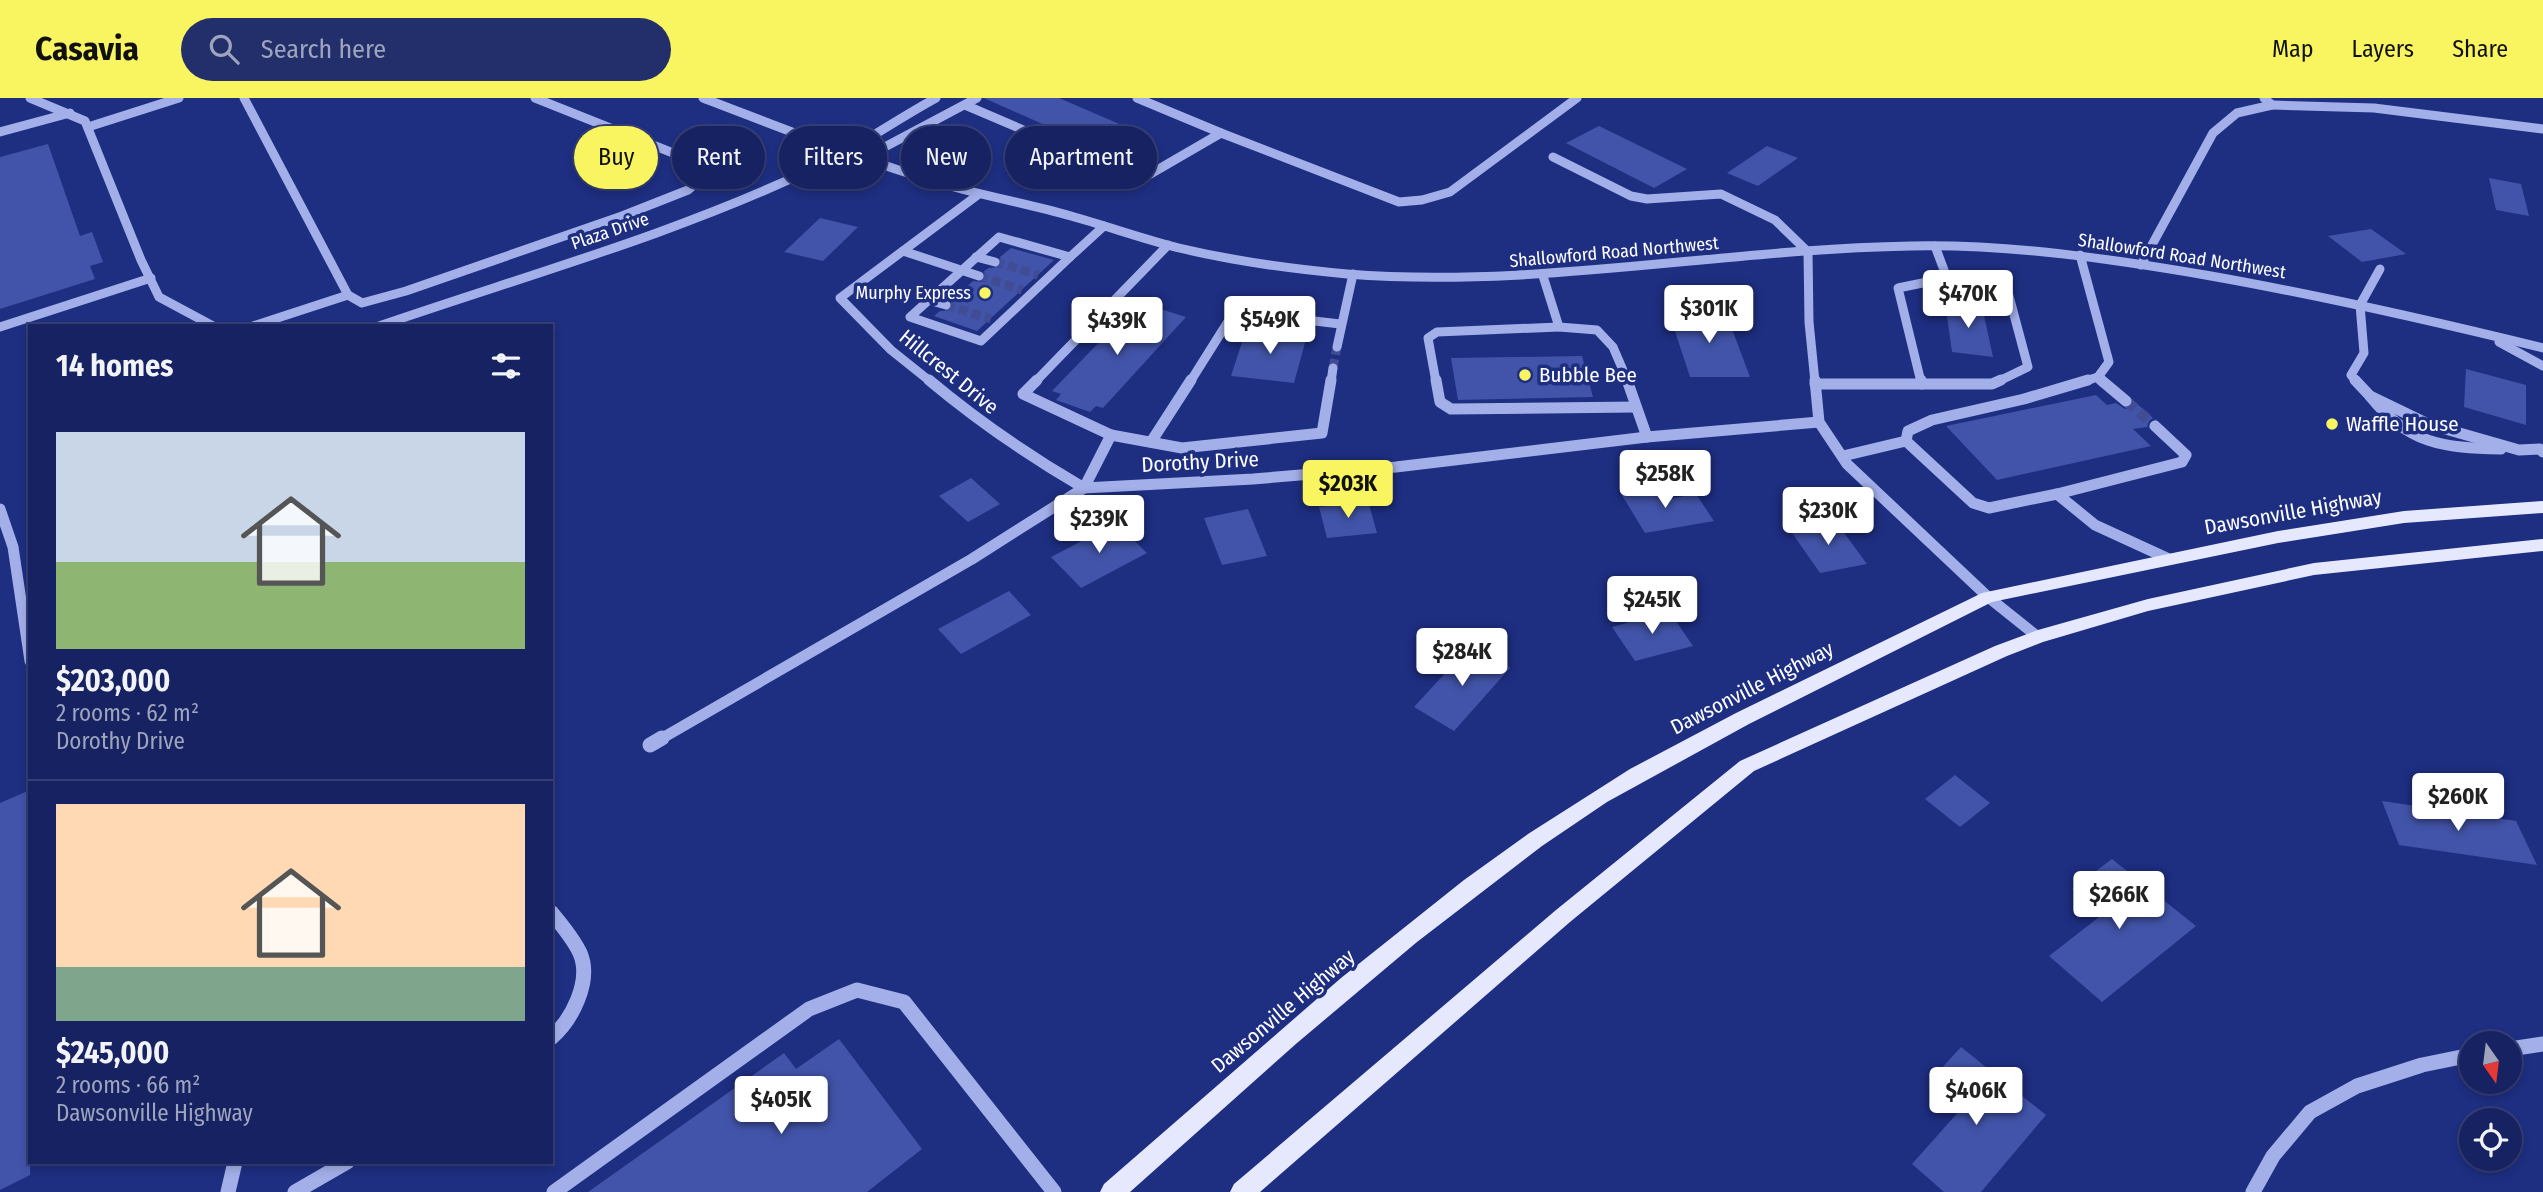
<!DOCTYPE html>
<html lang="en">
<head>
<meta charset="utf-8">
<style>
  :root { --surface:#162261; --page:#232f6a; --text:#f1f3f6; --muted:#9ea4bd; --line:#353f76; --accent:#f8f561 }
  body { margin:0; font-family:"Fira Sans Condensed",sans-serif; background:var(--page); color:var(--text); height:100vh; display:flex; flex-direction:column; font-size:26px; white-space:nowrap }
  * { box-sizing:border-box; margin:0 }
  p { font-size:23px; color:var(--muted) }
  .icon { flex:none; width:38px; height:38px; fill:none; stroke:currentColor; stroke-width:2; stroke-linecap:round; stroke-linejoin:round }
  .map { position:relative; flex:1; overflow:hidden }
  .details { position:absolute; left:28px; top:226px; width:525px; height:840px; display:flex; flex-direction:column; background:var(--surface); border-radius:0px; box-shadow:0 4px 10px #0003,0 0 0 2px var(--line) }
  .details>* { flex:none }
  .hud { position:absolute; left:574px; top:28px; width:665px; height:63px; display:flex; gap:14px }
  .needle { width:46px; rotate:166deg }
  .controls { position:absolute; left:2459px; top:933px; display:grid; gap:14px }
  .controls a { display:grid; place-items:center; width:63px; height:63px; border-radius:50%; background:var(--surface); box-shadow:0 4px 10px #0003,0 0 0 2px var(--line); font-size:35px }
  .price { position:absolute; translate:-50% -60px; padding:0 16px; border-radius:7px; background:#fff; color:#222; font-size:23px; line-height:46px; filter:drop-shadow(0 2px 4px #0008) }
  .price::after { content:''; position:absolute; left:50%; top:42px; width:21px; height:16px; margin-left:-10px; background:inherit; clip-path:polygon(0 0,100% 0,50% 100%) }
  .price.selected { background:var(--accent); color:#111 }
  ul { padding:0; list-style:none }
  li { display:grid; align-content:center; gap:14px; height:371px; padding:0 28px }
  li+li { border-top:2px solid var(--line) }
  li span { display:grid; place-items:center; height:217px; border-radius:0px; color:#555 }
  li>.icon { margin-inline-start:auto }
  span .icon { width:126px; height:126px; fill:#fffc; stroke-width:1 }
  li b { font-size:30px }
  h2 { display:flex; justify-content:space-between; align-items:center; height:84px; padding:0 28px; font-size:30px }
  .tag { padding:0 24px; border-radius:32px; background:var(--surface); box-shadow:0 4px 10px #0003,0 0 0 2px var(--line); font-size:24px; line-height:63px }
  .tag.selected { background:var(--accent); color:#111 }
  header { display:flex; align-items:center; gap:42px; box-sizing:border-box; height:98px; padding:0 35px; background:var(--accent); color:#111 }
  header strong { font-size:33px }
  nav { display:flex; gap:38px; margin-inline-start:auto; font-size:24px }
  .search { width:490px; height:63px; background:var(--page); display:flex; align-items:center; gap:18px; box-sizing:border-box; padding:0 24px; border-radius:38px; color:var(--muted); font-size:26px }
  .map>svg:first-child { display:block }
  .building { fill:#4254a9 }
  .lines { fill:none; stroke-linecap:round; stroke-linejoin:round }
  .minor-tunnel-far1 { stroke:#404d94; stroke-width:9; stroke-dasharray:9 4.5; stroke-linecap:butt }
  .minor-tunnel { stroke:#404d94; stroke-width:11; stroke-dasharray:11 6; stroke-linecap:butt }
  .minor-far2 { stroke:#a3afe9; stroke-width:9 }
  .minor-far1 { stroke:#a3afe9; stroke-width:11 }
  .minor { stroke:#a3afe9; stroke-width:15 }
  .major { fill:#e6e9fe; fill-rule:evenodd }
  .poi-dot { fill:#f8f561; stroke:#1e2e81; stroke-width:2.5 }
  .labels { text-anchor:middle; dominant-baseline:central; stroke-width:7; stroke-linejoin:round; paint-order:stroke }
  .far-street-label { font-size:18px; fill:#fff; stroke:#1e2e81 }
  .far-poi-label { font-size:18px; fill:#fff; stroke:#1e2e81; text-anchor:end }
  .street-label { font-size:21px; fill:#fff; stroke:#1e2e81 }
  .poi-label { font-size:21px; fill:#fff; stroke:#1e2e81; text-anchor:start }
</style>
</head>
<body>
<header>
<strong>Casavia</strong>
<div class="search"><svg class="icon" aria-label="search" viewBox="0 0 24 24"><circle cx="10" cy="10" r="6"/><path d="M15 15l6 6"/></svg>Search here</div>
<nav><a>Map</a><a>Layers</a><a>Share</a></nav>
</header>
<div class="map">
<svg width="2543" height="1094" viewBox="0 0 2543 1094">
  <rect width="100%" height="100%" fill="#1e2e81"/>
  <g class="building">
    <polygon points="984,0 1059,0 1154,41 1121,61"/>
    <polygon points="1599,28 1687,71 1654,90 1566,45"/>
    <polygon points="48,46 80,138 92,134 103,164 90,168 95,181 0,211 0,59"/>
    <polygon points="1767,48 1798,60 1758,88 1727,75"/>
    <polygon points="2489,80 2521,86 2529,118 2496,112"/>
    <polygon points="820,120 858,129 823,163 784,154"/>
    <polygon points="2371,131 2406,156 2362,164 2328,138"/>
    <polygon points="1011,150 1054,162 977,233 934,218 940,213 950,212 951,203 973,183 983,184 986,180 984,173 989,170 999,169 1002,165 1000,159"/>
    <polygon points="1138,204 1186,219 1103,310 1096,308 1090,314 1056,302 1061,296 1052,293"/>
    <polygon points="1945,204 1982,208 1993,259 1952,254"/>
    <polygon points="1669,215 1726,215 1750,279 1690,279"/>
    <polygon points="1261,230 1296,233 1294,240 1306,241 1294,285 1231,278 1245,235 1258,236"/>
    <polygon points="1582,258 1593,299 1458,302 1451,260"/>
    <polygon points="2466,271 2526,287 2526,327 2464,309"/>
    <polygon points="2096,297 2107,307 2116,305 2125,311 2132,309 2134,303 2153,320 2149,323 2147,329 2133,331 2151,348 1997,382 1946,328"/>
    <polygon points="971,380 1000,406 968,424 939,398"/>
    <polygon points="1653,388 1662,402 1696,396 1714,423 1645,435 1620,394"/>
    <polygon points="1368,403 1377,435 1327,440 1319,409"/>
    <polygon points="1248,411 1267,458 1222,467 1204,420"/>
    <polygon points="1836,424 1867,466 1820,475 1790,432"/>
    <polygon points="1116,425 1147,455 1081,490 1051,459"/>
    <polygon points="1009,493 1031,517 961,556 938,531"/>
    <polygon points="1669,513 1693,548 1635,563 1612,529"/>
    <polygon points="1470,548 1510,570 1454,633 1414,609"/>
    <polygon points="1955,677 1990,705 1960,729 1925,701"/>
    <polygon points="30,692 30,1077 0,1092 0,705"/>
    <polygon points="2382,703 2516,723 2537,767 2399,747"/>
    <polygon points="2112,761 2196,828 2102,904 2049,858 2103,816 2072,791"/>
    <polygon points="839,941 922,1051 867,1094 588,1094 784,955 796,971"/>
    <polygon points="1961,949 2046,1017 1981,1094 1944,1094 1912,1066 1961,1011 1929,984"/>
  </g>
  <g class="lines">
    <g class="minor-tunnel-far1">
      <polyline points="995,164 1038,177"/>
      <polyline points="979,178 1022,192"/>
      <polyline points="946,207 991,221"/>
      <polyline points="1333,270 1337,249"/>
    </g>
    <polyline class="minor-tunnel" points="2126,303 2155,328"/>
    <g class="minor-far2">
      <polyline points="30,0 85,23 141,162 159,199 213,228"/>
      <polyline points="244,0 348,197"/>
      <path d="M703,0C782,30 861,62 943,86C985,98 1028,106 1071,118C1107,128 1143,141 1179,150C1234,163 1291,171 1347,176C1536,191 1723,151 1911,148C2012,146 2112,161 2211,178C2323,198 2433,223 2543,250"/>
      <polyline points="1137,0 1221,35"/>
      <polyline points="965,7 1140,82 1221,35 1399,104 1422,102 1450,94 1577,0"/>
      <polyline points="2272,7 2374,10 2543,31"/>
      <polyline points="88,29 179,0"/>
      <polyline points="0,34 70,15"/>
      <polyline points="1553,59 1631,98 1647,101 1721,96 1775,122 1808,154 1809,224 1815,284"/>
      <polyline points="864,60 977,0"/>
      <polygon points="999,139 1070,159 981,243 910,219"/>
      <polyline points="1935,148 1947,180 2009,198 2028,269 1997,284"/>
      <polyline points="903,153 979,178"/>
      <polyline points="2080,157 2109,264 2098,279"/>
      <polyline points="976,159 995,164"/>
      <polyline points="1070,159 1104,128"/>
      <polyline points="2141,167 2213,35 2237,15 2272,7 2264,0"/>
      <polyline points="1543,178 1559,229 1597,232 1613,249 1628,284"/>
      <polyline points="928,202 946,207"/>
      <polyline points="253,228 348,197 362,205 406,193 622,118 688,92 700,82 704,73 678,57 535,0"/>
      <path d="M379,228C524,178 673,137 812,71C855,51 894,23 936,0"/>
      <polyline points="0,229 151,180"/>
      <polyline points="2499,244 2543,268"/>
      <polyline points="1337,249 1353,176"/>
      <polyline points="931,284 891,252 840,200 979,96"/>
      <polyline points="1035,284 1168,147"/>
      <polyline points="1190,284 1229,222 1256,216 1340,226"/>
      <polyline points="1331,284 1333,270"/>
      <polyline points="1436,284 1428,240 1437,234 1559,229"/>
      <polyline points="1921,284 1898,190 1947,180"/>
      <polyline points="2082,284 2098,279 2103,284"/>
      <polyline points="2357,284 2351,277 2364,255 2360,207 2380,171"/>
    </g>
    <g class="minor-far1">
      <path d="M929,282C978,323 1029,358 1084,390L1111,337L1182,350L1322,335L1331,282"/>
      <polyline points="1037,282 1023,296 1111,337"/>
      <polyline points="1436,282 1440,304 1451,311 1636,309"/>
      <polyline points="1627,282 1647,339"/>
      <polyline points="1815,282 1819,324 1847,366 1988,499 2038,539"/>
      <polyline points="1921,282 1922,286"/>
      <polyline points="2101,282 2126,303"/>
      <polyline points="2355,282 2370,298 2428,326 2519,352 2540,351 2543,354"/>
      <polyline points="1815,286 1992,286 2001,282"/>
      <path d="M2370,298C2408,346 2443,350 2501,351"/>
      <polyline points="2155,328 2186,357 2182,364 2057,396 2095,427 2169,461"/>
      <polyline points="1906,343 1908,333 1932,322 2024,301 2088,282"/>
      <polyline points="1906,343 1973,405 1989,410 2057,396"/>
      <polyline points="1151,344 1191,282"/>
      <polyline points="1843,358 1906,343"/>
      <polyline points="0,411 13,449 30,563"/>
      <polyline points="659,642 972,461 1084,390 1253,381 1396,369 1647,339 1819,324"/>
    </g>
    <g class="minor">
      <polyline points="650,647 662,640"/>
      <path d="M551,814C561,826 573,840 580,855C592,883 572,922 551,940"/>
      <polyline points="2510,951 2543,946"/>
      <polyline points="228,1094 235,1064"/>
      <polyline points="295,1094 347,1064"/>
      <polyline points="554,1094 809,911 857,892 904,904 1054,1094"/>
      <polyline points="2253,1094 2273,1058 2310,1014 2357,988 2422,967 2471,957"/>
    </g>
    <g class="major">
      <polygon points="2543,403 2543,415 2404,425 2278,445 1992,504 1749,626 1607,704 1542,748 1417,844 1297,945 1130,1094 1100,1094 1104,1086 1341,880 1464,782 1528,736 1630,671 1736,615 1982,495 2278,433 2404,413"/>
      <polygon points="2543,441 2543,453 2314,477 2148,513 2043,544 2007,558 1754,673 1570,824 1260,1094 1230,1094 1234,1086 1556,812 1740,663 1995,548 2038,532 2148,501 2314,465"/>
    </g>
  </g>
  <g class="poi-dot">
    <circle cx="985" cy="195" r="7"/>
    <circle cx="1525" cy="277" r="7"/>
    <circle cx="2332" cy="326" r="7"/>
  </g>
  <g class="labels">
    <g class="far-street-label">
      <text transform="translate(610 133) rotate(-19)">Plaza Drive</text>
      <text transform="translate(1614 154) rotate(-5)">Shallowford Road Northwest</text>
      <text transform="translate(2182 158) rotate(9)">Shallowford Road Northwest</text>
    </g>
    <g class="far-poi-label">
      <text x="971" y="195">Murphy Express</text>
    </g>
    <g class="street-label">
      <text transform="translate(949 274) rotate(39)">Hillcrest Drive</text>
      <text transform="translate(1200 364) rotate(-3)">Dorothy Drive</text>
      <text transform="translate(2293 414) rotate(-10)">Dawsonville Highway</text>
      <text transform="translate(1752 590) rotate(-27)">Dawsonville Highway</text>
      <text transform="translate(1283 913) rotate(-40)">Dawsonville Highway</text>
    </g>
    <g class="poi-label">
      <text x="1539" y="277">Bubble Bee</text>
      <text x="2346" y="326">Waffle House</text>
    </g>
  </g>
</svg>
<div class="controls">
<a><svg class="needle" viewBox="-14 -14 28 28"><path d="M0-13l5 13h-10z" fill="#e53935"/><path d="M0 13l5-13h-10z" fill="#9ea4bd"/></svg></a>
<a><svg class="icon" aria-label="locate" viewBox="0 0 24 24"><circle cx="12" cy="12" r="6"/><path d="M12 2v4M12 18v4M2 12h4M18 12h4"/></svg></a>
</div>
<b class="price" style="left:1968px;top:232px">$470K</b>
<b class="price" style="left:1709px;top:247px">$301K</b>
<b class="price" style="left:1270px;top:258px">$549K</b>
<b class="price" style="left:1117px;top:259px">$439K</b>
<b class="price" style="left:1665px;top:412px">$258K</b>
<b class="price selected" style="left:1348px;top:422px">$203K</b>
<b class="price" style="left:1828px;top:449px">$230K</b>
<b class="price" style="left:1099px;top:457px">$239K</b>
<b class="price" style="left:1652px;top:538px">$245K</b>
<b class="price" style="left:1462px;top:590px">$284K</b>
<b class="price" style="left:2458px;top:735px">$260K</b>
<b class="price" style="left:2119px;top:833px">$266K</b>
<b class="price" style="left:1976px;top:1029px">$406K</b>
<b class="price" style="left:781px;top:1038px">$405K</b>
<div class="hud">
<a class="tag selected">Buy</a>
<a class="tag">Rent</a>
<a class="tag">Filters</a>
<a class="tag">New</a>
<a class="tag">Apartment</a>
</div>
<section class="details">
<h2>14 homes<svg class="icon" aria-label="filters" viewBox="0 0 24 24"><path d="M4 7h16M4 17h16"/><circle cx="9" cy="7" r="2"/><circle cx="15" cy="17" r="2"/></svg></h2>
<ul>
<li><span style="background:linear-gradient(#c9d6e8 60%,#8fb573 0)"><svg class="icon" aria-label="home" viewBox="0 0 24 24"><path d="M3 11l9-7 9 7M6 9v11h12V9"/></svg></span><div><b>$203,000</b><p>2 rooms · 62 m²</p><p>Dorothy Drive</p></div></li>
<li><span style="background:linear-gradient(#ffd9b3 75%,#7fa58c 0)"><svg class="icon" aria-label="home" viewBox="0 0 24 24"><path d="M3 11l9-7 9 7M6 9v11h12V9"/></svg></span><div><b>$245,000</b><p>2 rooms · 66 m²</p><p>Dawsonville Highway</p></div></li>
</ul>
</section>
</div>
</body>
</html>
